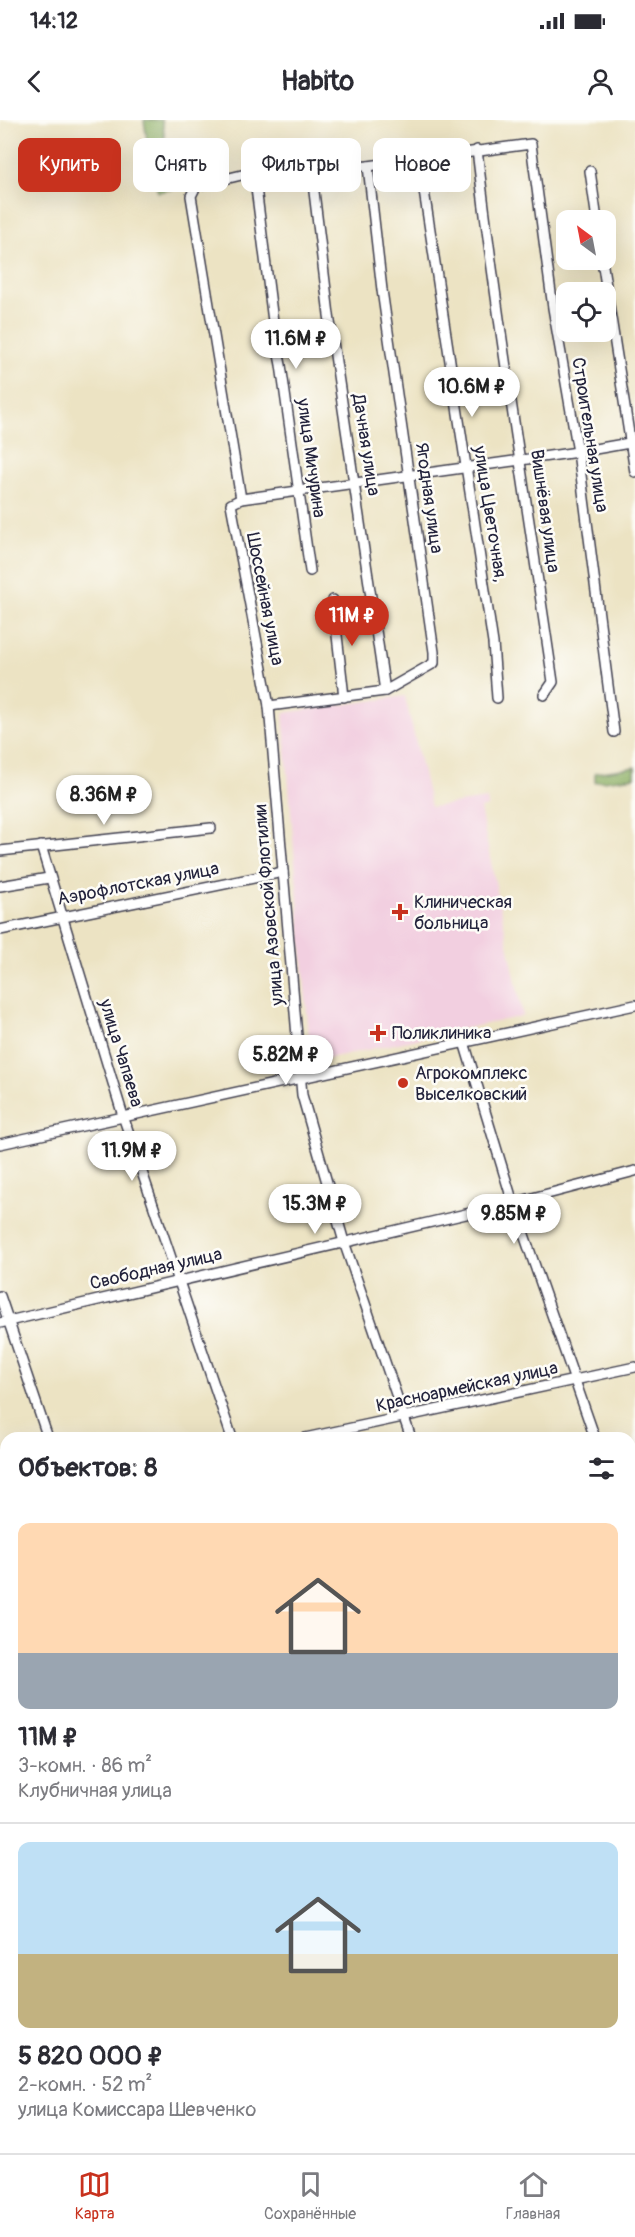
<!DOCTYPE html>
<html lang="ru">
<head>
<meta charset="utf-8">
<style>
  :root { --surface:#fff; --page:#f2f2f3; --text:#2b2b33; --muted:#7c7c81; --line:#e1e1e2; --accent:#c8321e }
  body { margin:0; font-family:Pangolin,sans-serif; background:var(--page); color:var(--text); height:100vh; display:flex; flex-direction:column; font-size:22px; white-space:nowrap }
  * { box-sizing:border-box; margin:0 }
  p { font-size:20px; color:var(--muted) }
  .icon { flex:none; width:33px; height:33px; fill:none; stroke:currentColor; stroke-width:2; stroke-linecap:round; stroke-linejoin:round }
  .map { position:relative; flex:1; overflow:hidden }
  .panel { position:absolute; left:0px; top:1312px; width:636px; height:722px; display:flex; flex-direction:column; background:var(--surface); border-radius:18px 18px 0 0; box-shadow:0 6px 24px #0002 }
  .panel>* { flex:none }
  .top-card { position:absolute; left:18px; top:18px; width:600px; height:54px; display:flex; gap:12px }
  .needle { width:39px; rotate:328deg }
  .controls { position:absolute; left:556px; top:90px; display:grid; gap:12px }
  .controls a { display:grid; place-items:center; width:60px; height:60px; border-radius:12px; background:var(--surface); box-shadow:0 6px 24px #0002; font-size:30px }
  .price { position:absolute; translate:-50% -51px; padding:0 14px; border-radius:21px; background:#fff; color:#222; font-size:20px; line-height:39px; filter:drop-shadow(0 2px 3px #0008) }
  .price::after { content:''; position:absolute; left:50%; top:36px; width:18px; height:14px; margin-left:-9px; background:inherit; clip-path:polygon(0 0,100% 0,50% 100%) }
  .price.selected { background:var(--accent); color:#fff }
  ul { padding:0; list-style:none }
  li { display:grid; align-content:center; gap:12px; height:318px; padding:0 18px }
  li+li { border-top:2px solid var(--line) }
  li span { display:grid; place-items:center; height:186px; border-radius:12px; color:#555 }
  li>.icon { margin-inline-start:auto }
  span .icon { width:108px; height:108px; fill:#fffc; stroke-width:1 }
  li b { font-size:26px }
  h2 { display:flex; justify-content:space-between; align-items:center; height:72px; padding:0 18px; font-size:26px }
  .tag { padding:0 21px; border-radius:12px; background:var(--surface); box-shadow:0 6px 24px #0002; font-size:21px; line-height:54px }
  .tag.selected { background:var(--accent); color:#fff }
  .status { display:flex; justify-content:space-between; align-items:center; height:42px; padding:0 30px; background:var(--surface); direction:ltr }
  .status svg { height:16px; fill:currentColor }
  header { display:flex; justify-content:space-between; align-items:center; height:78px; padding:0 18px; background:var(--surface); font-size:27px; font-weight:700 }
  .dock { display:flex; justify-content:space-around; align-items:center; height:84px; border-top:2px solid var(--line); background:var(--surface); font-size:16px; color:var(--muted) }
  .dock a { display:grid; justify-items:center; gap:3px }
  .dock .selected { color:var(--accent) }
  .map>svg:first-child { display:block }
  .built { fill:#f2cfe0 }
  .forest { fill:#8caf63; stroke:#57684f; stroke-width:1.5 }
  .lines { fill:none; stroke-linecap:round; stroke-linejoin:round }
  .minor-casing { stroke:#403f4f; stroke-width:12 }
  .minor { stroke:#fff; stroke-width:9 }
  .poi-dot { fill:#c8321e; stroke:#fdfcf7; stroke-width:2 }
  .labels { text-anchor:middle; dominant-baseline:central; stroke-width:5; stroke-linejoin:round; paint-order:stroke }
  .street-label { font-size:18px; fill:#22223b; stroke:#fdfcf7 }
  .poi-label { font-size:18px; fill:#22223b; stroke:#fdfcf7; text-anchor:start }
</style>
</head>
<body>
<div class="status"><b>14:12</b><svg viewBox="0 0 49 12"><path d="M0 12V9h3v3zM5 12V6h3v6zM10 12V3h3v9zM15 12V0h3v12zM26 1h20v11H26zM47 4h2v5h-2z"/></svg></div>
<header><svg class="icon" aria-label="back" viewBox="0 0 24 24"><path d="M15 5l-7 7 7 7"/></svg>Habito<svg class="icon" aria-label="person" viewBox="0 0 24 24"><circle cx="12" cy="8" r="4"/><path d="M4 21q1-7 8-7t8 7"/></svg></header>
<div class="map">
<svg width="635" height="2033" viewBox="0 0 635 2033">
  <rect width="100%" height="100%" fill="#fdfcf7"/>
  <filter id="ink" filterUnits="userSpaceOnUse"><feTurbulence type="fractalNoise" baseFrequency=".0167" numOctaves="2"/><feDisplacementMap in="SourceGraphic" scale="12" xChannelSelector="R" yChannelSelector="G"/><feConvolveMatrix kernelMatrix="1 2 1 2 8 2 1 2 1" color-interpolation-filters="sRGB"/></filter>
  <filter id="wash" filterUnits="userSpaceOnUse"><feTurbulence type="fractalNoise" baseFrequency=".008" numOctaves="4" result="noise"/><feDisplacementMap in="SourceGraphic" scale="24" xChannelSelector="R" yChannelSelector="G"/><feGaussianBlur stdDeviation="1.35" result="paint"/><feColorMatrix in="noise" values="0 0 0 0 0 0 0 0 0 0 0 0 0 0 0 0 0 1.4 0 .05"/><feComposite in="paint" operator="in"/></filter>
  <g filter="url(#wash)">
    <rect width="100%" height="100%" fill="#ece3c3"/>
    <polygon class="built" points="405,576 431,687 487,679 488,687 480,689 523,896 311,942 283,593"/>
    <g class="forest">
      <polygon points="144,0 162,0 173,69 158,72 151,48"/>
      <polygon points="635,647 635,657 595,662 595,653"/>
    </g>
  </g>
  <g filter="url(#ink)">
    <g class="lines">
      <defs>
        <g id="minor">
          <path d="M477,30C498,208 527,384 553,562L544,575"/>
          <polyline points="419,38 493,523 497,578"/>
          <polyline points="311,47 329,195 385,571"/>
          <polyline points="590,51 597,100"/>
          <polyline points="254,52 274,209 281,245 310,451"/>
          <polyline points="602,140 635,352"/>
          <polyline points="241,379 191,76 196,66 254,52 311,47 368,46 531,24 553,188 578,332 614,612"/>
          <polyline points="333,480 344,577"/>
          <polyline points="269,586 385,571 434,543 434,532 382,170 368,46"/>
          <polyline points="41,726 123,996 232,1318"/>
          <polyline points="0,731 211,708"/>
          <polyline points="0,766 49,758"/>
          <polyline points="0,810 283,752"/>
          <polyline points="464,922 513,1083 595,1318"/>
          <polyline points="0,1024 635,885"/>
          <polyline points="0,1176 48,1318"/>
          <polyline points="0,1203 513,1083 635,1051"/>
          <polyline points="305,1318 635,1247"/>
          <polyline points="411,1318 344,1122 302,975 269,586 231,384 241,379 578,332 635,322"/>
          <polyline points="0,1381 6,1380"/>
          <polyline points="630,1425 635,1440"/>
          <polyline points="0,1563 6,1562"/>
          <polyline points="630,1607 635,1606"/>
          <polyline points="0,1742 6,1740"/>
          <polyline points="630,1784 635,1783"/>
          <polyline points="0,1788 6,1807"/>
          <polyline points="0,1924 6,1922"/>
          <polyline points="630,1951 635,1966"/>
          <polyline points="0,2016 6,2014"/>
          <polyline points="80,2028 82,2033"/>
          <polyline points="470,2028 472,2033"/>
          <polyline points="294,2033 315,2028"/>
        </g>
      </defs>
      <use href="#minor" class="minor-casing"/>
      <use href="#minor" class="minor"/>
    </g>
  </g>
  <g class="poi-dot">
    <path d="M397 783h6v6h6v6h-6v6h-6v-6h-6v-6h6z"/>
    <path d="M375 904h6v6h6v6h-6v6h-6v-6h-6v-6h6z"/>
    <circle cx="403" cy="963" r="6"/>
  </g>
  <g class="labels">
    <g class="street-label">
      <text transform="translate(590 315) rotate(81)">Строительная улица</text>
      <text transform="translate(366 325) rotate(81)">Дачная улица</text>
      <text transform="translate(311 338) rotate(82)">улица Мичурина</text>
      <text transform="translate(429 378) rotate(82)">Ягодная улица</text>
      <text transform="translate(545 391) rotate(82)">Вишнёвая улица</text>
      <text transform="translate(490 394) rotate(81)">улица Цветочная,</text>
      <text transform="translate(265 479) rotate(79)">Шоссейная улица</text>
      <text transform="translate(138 764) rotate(-11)">Аэрофлотская улица</text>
      <text transform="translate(269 785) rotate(-95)">улица Азовской Флотилии</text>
      <text transform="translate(121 933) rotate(73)">улица Чапаева</text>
      <text transform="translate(156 1149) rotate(-13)">Свободная улица</text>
      <text transform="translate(467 1267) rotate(-12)">Красноармейская улица</text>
    </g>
    <g class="poi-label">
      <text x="414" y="782">Клиническая<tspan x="414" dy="21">больница</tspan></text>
      <text x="392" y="913">Поликлиника</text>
      <text x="415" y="953">Агрокомплекс<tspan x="415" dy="21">Выселковский</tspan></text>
    </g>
  </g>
</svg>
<div class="controls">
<a><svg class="needle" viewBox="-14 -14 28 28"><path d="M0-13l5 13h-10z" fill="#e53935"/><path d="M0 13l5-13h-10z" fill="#7c7c81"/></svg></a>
<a><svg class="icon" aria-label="locate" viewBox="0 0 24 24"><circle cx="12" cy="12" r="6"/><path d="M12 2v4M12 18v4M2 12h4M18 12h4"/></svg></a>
</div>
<b class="price" style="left:296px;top:250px">11.6M ₽</b>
<b class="price" style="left:472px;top:298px">10.6M ₽</b>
<b class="price selected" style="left:352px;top:527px">11M ₽</b>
<b class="price" style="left:104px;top:706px">8.36M ₽</b>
<b class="price" style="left:286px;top:966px">5.82M ₽</b>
<b class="price" style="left:132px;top:1062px">11.9M ₽</b>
<b class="price" style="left:315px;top:1115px">15.3M ₽</b>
<b class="price" style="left:514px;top:1125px">9.85M ₽</b>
<div class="top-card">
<a class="tag selected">Купить</a>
<a class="tag">Снять</a>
<a class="tag">Фильтры</a>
<a class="tag">Новое</a>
</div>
<section class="panel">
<h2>Объектов: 8<svg class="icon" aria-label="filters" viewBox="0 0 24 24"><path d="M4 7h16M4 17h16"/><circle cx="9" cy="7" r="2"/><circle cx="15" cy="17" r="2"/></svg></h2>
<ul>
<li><span style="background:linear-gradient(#ffd9b3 70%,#9aa5b1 0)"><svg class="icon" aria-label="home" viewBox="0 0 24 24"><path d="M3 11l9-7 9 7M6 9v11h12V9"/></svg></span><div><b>11M ₽</b><p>3-комн. · 86 m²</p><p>Клубничная улица</p></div></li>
<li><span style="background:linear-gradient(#bfe0f5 60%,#c2b280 0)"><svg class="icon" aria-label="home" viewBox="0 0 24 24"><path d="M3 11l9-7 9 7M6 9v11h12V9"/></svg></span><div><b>5 820 000 ₽</b><p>2-комн. · 52 m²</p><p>улица Комиссара Шевченко</p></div></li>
</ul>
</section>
</div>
<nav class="dock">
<a class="selected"><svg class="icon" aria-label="map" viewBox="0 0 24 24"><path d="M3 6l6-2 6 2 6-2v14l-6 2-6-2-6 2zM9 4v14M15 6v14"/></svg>Карта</a>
<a><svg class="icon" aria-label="saved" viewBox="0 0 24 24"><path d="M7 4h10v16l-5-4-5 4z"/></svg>Сохранённые</a>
<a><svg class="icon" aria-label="home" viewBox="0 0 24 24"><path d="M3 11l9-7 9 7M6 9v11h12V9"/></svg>Главная</a>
</nav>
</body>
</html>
